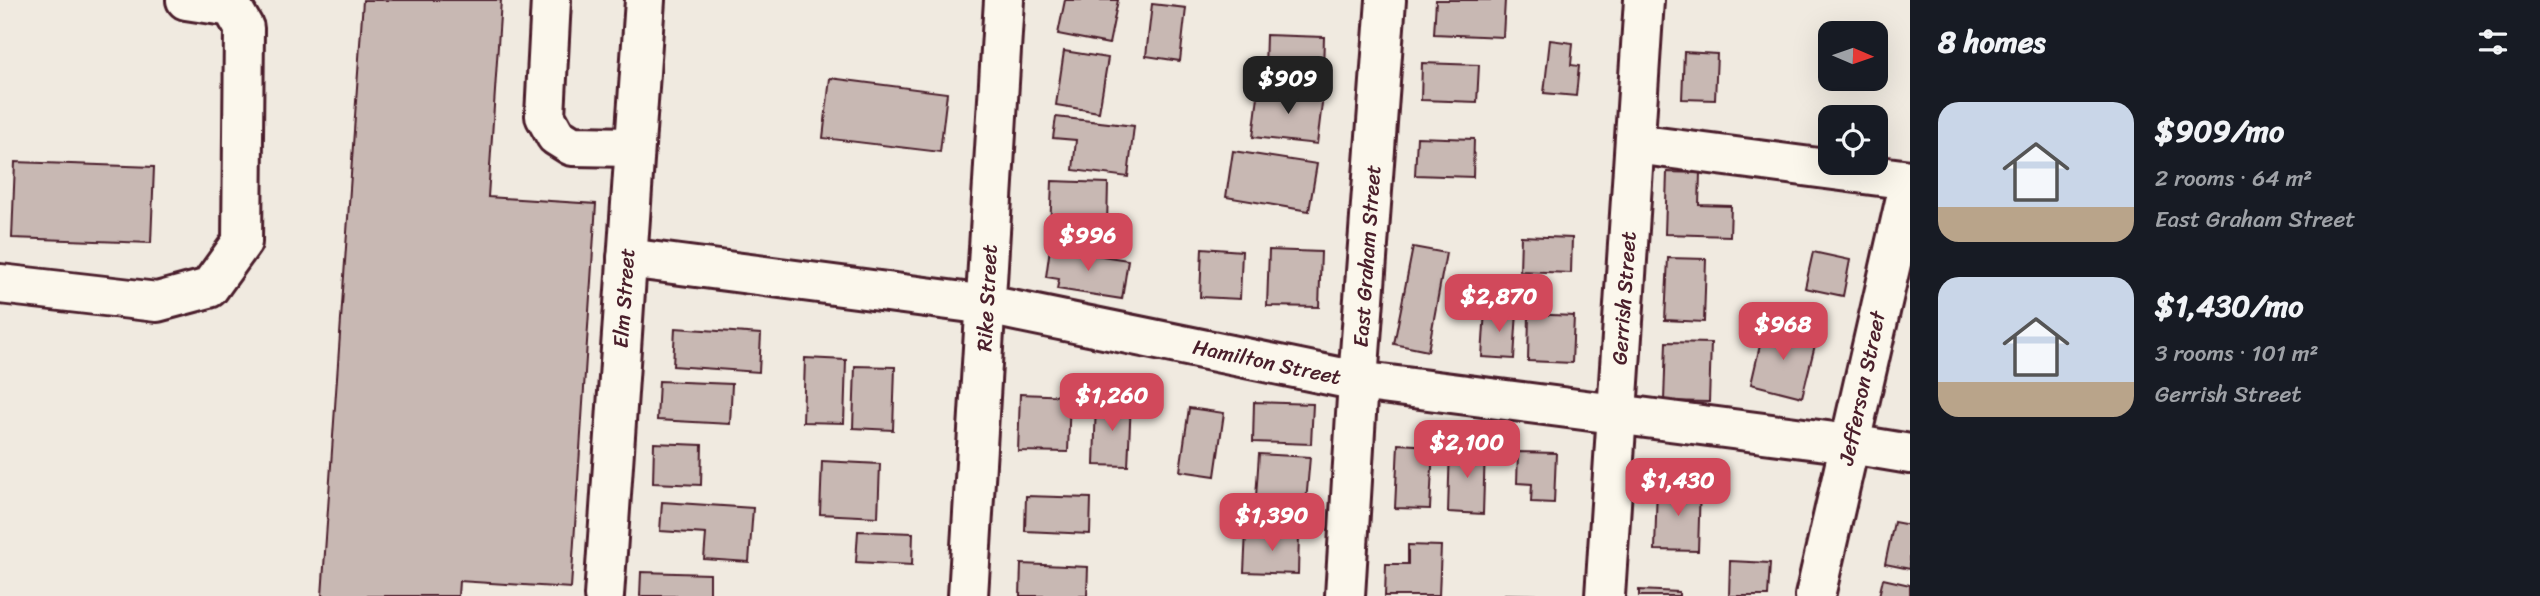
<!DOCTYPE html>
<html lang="en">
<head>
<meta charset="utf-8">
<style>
  :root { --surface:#171b24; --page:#20242c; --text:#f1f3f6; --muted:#9ea1a6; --accent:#d1495b }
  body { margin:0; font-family:Sriracha,sans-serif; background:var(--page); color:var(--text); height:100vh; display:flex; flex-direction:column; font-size:26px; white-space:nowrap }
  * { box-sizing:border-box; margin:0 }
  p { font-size:23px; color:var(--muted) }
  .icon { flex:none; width:38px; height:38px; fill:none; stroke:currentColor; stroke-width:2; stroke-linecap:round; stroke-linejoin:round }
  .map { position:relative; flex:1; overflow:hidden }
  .drawer { display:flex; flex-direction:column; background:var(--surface); width:630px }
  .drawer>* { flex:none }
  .needle { width:46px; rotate:92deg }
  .buttons { position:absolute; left:1818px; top:21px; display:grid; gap:14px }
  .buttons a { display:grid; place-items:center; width:70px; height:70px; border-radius:14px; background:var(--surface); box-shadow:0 7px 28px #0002; font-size:35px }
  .price { position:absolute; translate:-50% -60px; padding:0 16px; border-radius:14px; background:var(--accent); color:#fff; font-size:23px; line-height:46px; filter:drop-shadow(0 2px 4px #0008) }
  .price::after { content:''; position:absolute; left:50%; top:42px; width:21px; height:16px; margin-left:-10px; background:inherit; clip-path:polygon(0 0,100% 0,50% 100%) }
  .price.active { background:#222; color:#fff }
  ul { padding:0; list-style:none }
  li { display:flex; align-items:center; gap:21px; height:175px; padding:0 28px }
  li span { display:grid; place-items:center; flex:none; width:196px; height:140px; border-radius:21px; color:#555 }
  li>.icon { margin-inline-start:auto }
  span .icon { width:84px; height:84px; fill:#fffc; stroke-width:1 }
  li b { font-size:30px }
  h2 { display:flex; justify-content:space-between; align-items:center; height:84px; padding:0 28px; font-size:30px }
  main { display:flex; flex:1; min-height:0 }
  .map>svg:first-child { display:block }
  .building { fill:#c8b8b3; stroke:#4a1f2b; stroke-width:2 }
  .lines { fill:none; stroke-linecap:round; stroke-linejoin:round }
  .minor-casing { stroke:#4a1f2b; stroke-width:44 }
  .major-casing { stroke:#4a1f2b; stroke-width:44 }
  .minor { stroke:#fbf7ec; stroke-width:38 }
  .major { stroke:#fbf7ec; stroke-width:38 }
  .labels { text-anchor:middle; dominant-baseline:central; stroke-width:7; stroke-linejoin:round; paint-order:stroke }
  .street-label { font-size:21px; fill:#4a1f2b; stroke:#fbf7ec }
</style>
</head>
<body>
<main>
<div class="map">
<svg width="1910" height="596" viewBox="0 0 1910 596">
  <rect width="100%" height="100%" fill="#f0eae0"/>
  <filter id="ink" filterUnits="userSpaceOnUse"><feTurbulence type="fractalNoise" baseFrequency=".0143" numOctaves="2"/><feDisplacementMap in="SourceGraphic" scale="14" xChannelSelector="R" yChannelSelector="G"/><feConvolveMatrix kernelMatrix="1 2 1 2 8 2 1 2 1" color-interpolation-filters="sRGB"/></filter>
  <g filter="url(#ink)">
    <g class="building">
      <polygon points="363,0 501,0 488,197 596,204 571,588 459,581 458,596 322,596"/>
      <polygon points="1065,0 1118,0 1109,44 1058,34"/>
      <polygon points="1436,0 1505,0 1503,37 1434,34"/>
      <polygon points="1152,4 1186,8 1180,61 1146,56"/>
      <polygon points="1266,35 1324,37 1323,71 1265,69"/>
      <polygon points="1550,40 1573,43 1571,65 1579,66 1576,96 1544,93"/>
      <polygon points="1064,51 1108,58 1099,112 1056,105"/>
      <polygon points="1684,52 1717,54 1715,100 1682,99"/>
      <polygon points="1422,63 1479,65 1477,102 1421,100"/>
      <polygon points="830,78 947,93 940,152 823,138"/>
      <polygon points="1259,88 1323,95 1317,144 1253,137"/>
      <polygon points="1056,117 1134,126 1128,177 1073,170 1076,140 1053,138"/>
      <polygon points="1417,137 1474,139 1473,177 1415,175"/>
      <polygon points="1233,151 1317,164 1309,211 1226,197"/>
      <polygon points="15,162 154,167 151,243 12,238"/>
      <polygon points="1667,172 1700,173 1699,205 1731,206 1730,236 1665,234"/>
      <polygon points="1052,181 1108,183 1107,226 1086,225 1086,232 1050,231"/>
      <polygon points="1521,236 1572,238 1571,273 1520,271"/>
      <polygon points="1413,247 1446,253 1428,351 1394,344"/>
      <polygon points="1050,248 1128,260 1122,299 1057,289 1059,279 1046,277"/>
      <polygon points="1202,248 1242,251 1240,299 1200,297"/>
      <polygon points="1269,250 1321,252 1319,307 1267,306"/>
      <polygon points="1813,252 1850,260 1843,296 1805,288"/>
      <polygon points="1668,258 1706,259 1704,322 1665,320"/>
      <polygon points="1485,309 1517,311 1514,359 1482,357"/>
      <polygon points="1529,314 1574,316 1572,363 1528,361"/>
      <polygon points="675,328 761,334 759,372 673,366"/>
      <polygon points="1764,328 1816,341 1802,397 1751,384"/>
      <polygon points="1666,342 1711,343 1709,402 1664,401"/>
      <polygon points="805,358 846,360 844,423 803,422"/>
      <polygon points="855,366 895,367 893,430 853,428"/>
      <polygon points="659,381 732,384 730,424 657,420"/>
      <polygon points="1020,394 1070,396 1068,452 1018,451"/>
      <polygon points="1096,401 1131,402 1128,466 1094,465"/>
      <polygon points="1254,402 1313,404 1311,444 1253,442"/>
      <polygon points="1189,408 1224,413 1215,476 1180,471"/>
      <polygon points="654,443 702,445 701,485 653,483"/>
      <polygon points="1398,444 1433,446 1430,509 1395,508"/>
      <polygon points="1450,446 1485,447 1483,514 1448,512"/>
      <polygon points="1518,452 1556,453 1554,503 1531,502 1532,484 1517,483"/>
      <polygon points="1259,454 1310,457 1305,514 1255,511"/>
      <polygon points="822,461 880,464 878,517 820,514"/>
      <polygon points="1657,485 1700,486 1698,551 1655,550"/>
      <polygon points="1026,496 1091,498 1090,534 1025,531"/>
      <polygon points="662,502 753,508 749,562 704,559 706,534 660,531"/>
      <polygon points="1894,522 1910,525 1910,569 1885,564"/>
      <polygon points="858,531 913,533 912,565 856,562"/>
      <polygon points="1246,531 1299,533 1298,574 1244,572"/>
      <polygon points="1408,545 1441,546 1439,596 1385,596 1386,564 1408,564"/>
      <polygon points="1730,561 1770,563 1768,596 1729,596"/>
      <polygon points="1021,564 1088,567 1087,596 1020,596"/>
      <polygon points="641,572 710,574 710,596 640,596"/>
      <polygon points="1883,579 1910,585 1910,596 1879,596"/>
      <polygon points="1639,590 1679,592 1679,596 1639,596"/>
      <polygon points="1505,594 1542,595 1542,596 1505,596"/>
    </g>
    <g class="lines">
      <defs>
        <g id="minor">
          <polyline points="551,0 545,116 556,136 572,146 634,147"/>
          <polyline points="1635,144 1910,180"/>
          <polyline points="627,258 987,305 1358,381 1850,444 1910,454"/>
          <polyline points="0,284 157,302 209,288 242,242 244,28 232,7 186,0"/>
          <polyline points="968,596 1004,0"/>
          <polyline points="1345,596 1358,381 1386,0"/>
          <polyline points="1605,596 1644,0"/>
          <polyline points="1815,596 1910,180"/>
        </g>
        <polyline id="major" points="604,596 645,0"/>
      </defs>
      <use href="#minor" class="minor-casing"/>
      <use href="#major" class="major-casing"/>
      <use href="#minor" class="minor"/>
      <use href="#major" class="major"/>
    </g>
  </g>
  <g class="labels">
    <g class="street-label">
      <text transform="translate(1367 256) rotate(-86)">East Graham Street</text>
      <text transform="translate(624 298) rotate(-86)">Elm Street</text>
      <text transform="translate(987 298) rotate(-87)">Rike Street</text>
      <text transform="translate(1624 298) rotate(-86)">Gerrish Street</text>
      <text transform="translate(1267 362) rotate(12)">Hamilton Street</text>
      <text transform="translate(1862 388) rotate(-78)">Jefferson Street</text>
    </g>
  </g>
</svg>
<div class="buttons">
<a><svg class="needle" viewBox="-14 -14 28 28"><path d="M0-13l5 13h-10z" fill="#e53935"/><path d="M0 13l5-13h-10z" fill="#9ea1a6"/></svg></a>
<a><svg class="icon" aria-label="locate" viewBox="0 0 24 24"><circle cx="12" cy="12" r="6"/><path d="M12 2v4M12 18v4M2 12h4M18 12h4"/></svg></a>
</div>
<b class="price active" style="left:1288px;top:116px">$909</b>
<b class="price" style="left:1088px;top:273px">$996</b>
<b class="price" style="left:1499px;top:334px">$2,870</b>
<b class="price" style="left:1783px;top:362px">$968</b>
<b class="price" style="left:1112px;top:433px">$1,260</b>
<b class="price" style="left:1467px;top:480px">$2,100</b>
<b class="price" style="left:1678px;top:518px">$1,430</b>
<b class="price" style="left:1272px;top:553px">$1,390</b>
</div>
<section class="drawer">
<h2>8 homes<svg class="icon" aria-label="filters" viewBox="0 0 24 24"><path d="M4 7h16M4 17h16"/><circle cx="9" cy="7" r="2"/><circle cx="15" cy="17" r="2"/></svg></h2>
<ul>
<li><span style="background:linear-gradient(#c9d6e8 75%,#b9a48a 0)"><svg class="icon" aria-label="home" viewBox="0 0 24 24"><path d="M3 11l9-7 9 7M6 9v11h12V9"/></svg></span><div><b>$909/mo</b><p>2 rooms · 64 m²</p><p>East Graham Street</p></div></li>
<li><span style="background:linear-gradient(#c9d6e8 75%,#b9a48a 0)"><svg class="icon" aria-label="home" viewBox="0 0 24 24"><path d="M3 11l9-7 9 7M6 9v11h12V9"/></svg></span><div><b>$1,430/mo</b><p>3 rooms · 101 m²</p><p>Gerrish Street</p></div></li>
</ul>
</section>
</main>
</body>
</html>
